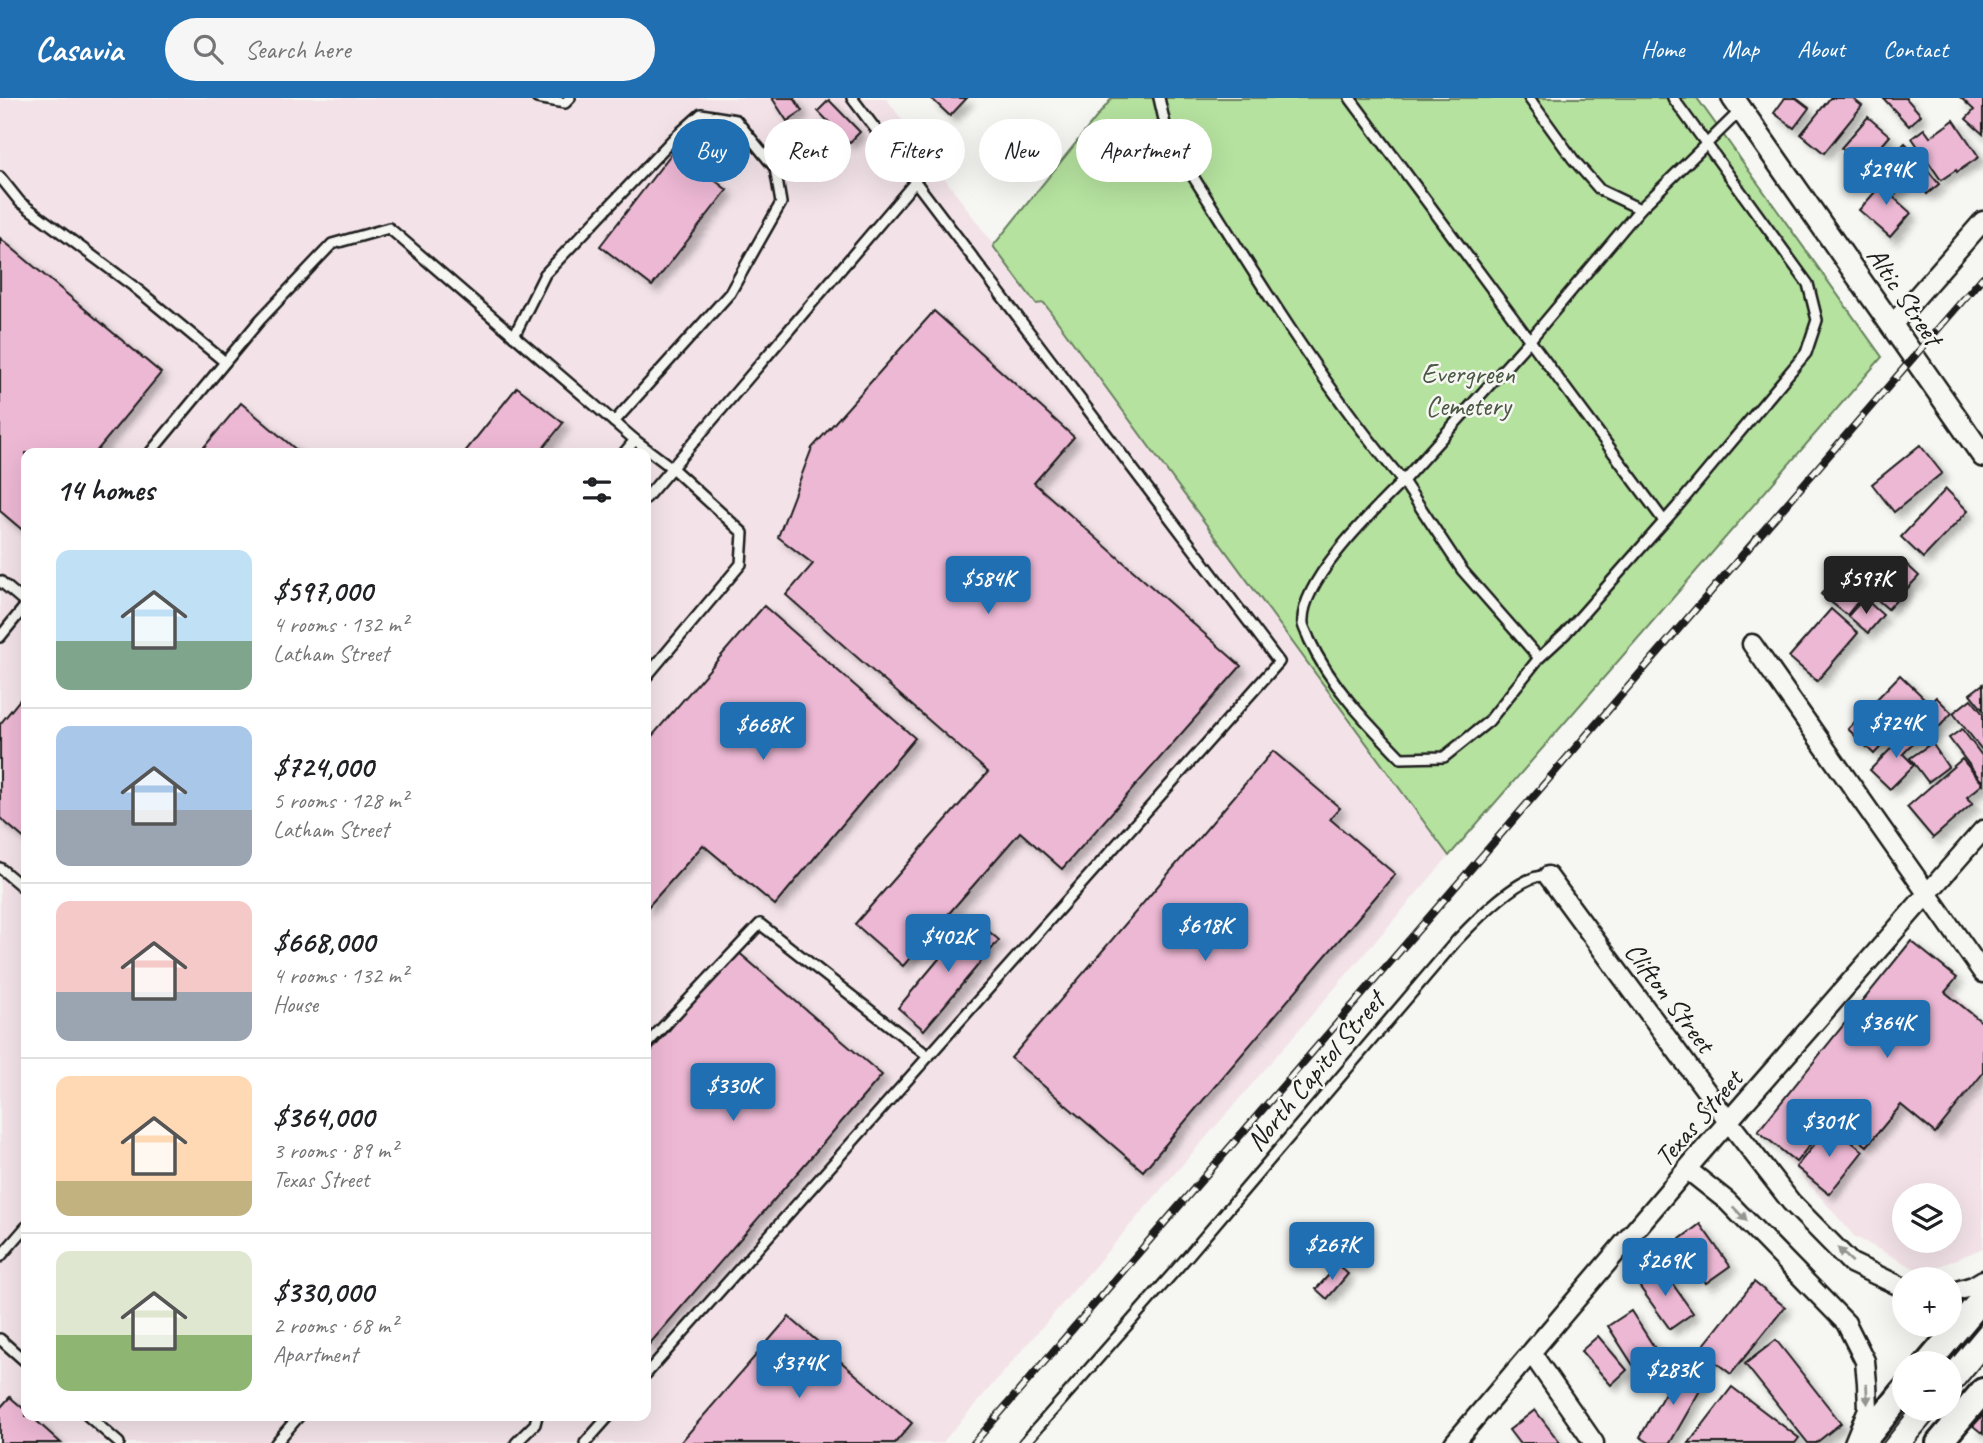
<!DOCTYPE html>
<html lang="en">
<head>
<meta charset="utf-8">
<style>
  :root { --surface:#fff; --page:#f6f6f6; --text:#202124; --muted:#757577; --line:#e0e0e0; --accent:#1f6fb2 }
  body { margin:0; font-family:Caveat,sans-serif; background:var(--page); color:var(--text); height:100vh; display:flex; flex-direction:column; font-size:26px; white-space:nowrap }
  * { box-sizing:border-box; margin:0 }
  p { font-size:23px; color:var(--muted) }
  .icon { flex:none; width:38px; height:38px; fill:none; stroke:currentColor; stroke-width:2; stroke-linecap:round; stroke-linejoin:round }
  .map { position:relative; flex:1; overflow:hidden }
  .panel { position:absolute; left:21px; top:350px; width:630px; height:973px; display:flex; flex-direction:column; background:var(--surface); border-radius:14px; box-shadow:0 7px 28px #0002 }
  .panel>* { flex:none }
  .hud { position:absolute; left:672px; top:21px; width:665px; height:63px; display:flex; gap:14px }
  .fabs { position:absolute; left:1892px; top:1085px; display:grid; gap:14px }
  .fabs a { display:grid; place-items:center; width:70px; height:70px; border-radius:50%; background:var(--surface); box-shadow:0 7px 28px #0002; font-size:35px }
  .price { position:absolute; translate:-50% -60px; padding:0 16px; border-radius:7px; background:var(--accent); color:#fff; font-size:23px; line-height:46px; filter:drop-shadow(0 2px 4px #0008) }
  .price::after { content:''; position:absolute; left:50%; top:42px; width:21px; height:16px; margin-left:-10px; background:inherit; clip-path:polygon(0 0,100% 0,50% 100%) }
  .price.selected { background:#222; color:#fff }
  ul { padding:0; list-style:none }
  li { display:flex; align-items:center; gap:21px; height:175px; padding:0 35px }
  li+li { border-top:2px solid var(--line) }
  li span { display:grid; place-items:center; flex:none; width:196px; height:140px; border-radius:14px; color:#555 }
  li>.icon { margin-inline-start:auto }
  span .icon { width:84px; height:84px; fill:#fffc; stroke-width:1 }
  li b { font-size:30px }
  h2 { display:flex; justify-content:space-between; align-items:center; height:84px; padding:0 35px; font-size:30px }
  .chip { padding:0 24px; border-radius:32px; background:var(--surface); box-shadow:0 7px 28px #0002; font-size:24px; line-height:63px }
  .chip.selected { background:var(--accent); color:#fff }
  header { display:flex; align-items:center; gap:42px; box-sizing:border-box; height:98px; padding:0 35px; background:var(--accent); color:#fff }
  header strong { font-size:33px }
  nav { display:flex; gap:38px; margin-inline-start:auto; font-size:24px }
  .search { width:490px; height:63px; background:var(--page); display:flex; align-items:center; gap:18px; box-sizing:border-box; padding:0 24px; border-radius:38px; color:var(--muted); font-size:26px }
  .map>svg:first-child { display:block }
  .built { fill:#f3e3e9; fill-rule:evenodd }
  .green { fill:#b5e29f; stroke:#687f5e; stroke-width:2 }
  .building { fill:#edb8d4; stroke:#1c1c1c; stroke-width:2; filter:url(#shadow) }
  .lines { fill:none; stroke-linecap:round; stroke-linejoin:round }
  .service-casing { stroke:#1c1c1c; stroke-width:14 }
  .minor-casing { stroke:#1c1c1c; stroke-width:23 }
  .tertiary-casing { stroke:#1c1c1c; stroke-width:26 }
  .secondary-casing { stroke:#1c1c1c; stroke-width:30 }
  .service { stroke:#f6f6f2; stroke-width:9 }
  .minor { stroke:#f6f6f2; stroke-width:18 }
  .tertiary { stroke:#f6f6f2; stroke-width:21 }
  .secondary { stroke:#f6f6f2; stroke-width:24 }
  .tram { stroke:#1c1c1c; stroke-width:2 }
  .rail-casing { stroke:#1c1c1c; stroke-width:8 }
  .rail { stroke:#f6f6f2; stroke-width:5; stroke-dasharray:16; stroke-linecap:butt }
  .oneway { fill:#949492 }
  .labels { text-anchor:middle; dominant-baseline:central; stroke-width:5; stroke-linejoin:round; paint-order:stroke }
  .street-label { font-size:28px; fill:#1c1c1c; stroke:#f6f6f2 }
  .park-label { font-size:28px; fill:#4a5743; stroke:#f6f6f2 }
</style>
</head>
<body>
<header>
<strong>Casavia</strong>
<div class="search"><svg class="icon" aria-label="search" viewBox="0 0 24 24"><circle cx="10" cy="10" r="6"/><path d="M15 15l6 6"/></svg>Search here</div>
<nav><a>Home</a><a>Map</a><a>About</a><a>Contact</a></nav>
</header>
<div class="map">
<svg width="1983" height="1345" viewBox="0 0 1983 1345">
  <defs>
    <filter id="shadow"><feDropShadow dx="6" dy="6" stdDeviation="3.5" flood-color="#0004"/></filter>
  </defs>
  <rect width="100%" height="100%" fill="#f6f6f2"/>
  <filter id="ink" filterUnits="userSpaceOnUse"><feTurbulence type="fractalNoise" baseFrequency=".0143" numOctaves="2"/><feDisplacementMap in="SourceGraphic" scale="14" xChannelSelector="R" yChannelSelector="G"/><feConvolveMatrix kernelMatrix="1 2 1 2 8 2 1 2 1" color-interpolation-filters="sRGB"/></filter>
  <g filter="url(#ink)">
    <g class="built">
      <path d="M0,0H886L1036,205H1043L1449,758L942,1345H0ZM26,355H646V1318H26Z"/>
      <path d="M1917,846L1983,929V1150L1923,1175L1854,1138L1759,1028ZM1904,1097H1950V1143H1904Z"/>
    </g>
    <polygon class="green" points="1112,0 1697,0 1882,259 1449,758 1044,205 1036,206 993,148"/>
    <g class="building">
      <polygon points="772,0 794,0 802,13 787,23"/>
      <polygon points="931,0 967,0 950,18"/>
      <polygon points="1785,0 1796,0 1809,10 1794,30 1774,15"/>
      <polygon points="1830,0 1852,0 1862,8 1824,55 1801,36"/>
      <polygon points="1883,0 1906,0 1921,17 1909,28"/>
      <polygon points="1961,0 1983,0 1983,36 1966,21 1974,12"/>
      <polygon points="829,2 860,34 849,45 818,13"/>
      <polygon points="1868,19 1890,38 1863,69 1841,50"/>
      <polygon points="1954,22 1979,59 1957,74 1956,72 1941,82 1912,40 1924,31 1930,39"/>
      <polygon points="1905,45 1917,57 1899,77 1886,65"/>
      <polygon points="675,51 727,92 652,188 600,148"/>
      <polygon points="1916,58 1939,86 1927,96 1906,69"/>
      <polygon points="1892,75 1904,86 1893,99 1911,115 1890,139 1859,112"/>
      <polygon points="0,140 161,275 95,355 26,355 26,435 0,413"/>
      <polygon points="934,213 1074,339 1034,385 1241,568 1062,771 1020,734 903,868 855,826 988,674 786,497 813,466 778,439 812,350"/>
      <polygon points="517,289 563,325 539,355 464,355"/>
      <polygon points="241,305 300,355 199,355"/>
      <polygon points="1920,347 1942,375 1894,414 1872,386"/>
      <polygon points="1946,391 1968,413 1923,460 1901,439"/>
      <polygon points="1902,462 1919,478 1888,511 1871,496"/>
      <polygon points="1840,473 1866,493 1847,517 1821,496"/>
      <polygon points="1864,500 1883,517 1868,535 1848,518"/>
      <polygon points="764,508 915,640 775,807 703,747 646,811 646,645"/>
      <polygon points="1831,511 1858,535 1817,583 1789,559"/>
      <polygon points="1900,577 1925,601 1874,656 1848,631"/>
      <polygon points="1983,586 1983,612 1970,596"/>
      <polygon points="26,594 26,742 0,720 0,626"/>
      <polygon points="1936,599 1952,615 1929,640 1913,623"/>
      <polygon points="1971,601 1983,616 1983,653 1953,615"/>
      <polygon points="1914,627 1922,636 1903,656 1914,667 1890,691 1870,672"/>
      <polygon points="1962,631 1983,659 1983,685 1949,640"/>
      <polygon points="1932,645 1948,669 1928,684 1910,660"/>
      <polygon points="1273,653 1340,710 1330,721 1395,776 1143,1073 1011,960"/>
      <polygon points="1962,661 1983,686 1967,699 1973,705 1933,740 1907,709"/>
      <polygon points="973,820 999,842 924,932 898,910"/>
      <polygon points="1911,843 1957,880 1945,894 1983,925 1983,975 1935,1035 1901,1007 1867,1048 1832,1019 1796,1064 1758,1033"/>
      <polygon points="737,853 882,977 646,1250 646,959"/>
      <polygon points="1830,1027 1863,1053 1829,1096 1796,1069"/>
      <polygon points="1700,1126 1730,1168 1706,1185 1676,1144"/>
      <polygon points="1338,1167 1348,1176 1327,1201 1316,1191"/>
      <polygon points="1660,1168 1693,1215 1670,1231 1637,1185"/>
      <polygon points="1754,1184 1785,1209 1731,1276 1700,1252"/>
      <polygon points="1631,1213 1656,1252 1633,1267 1608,1228"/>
      <polygon points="789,1219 912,1325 895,1345 680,1345"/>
      <polygon points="1598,1238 1627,1272 1611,1287 1581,1253"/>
      <polygon points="1776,1242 1841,1325 1816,1345 1808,1345 1745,1266"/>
      <polygon points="1680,1268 1706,1282 1670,1345 1650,1345 1640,1339"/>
      <polygon points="1732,1289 1799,1340 1795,1345 1689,1345"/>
      <polygon points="10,1299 26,1313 26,1318 31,1318 61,1345 0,1345 0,1310"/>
      <polygon points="1535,1312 1560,1345 1519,1345 1509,1332"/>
      <polygon points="1983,1317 1983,1336 1973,1328"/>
    </g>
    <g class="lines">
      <defs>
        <g id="service">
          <polyline points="537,0 565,5 570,0"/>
          <path d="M1159,0L1168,39C1243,156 1313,277 1403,383L1529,243L1640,111L1740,13"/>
          <polyline points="1350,0 1664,423"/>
          <polyline points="1529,0 1573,61 1600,92 1640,111"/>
          <polyline points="0,79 20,104 133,188 225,264"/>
          <polyline points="514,238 545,176 673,41 701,16 736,22 775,70 781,105 730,195 614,324"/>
          <polyline points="150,355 260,222 332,146 389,130 635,342 672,370 743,435 741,466 646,579"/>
          <polyline points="624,355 635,342"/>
          <polyline points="646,400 915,84"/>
          <polyline points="0,483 26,505"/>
          <polyline points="0,539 26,507"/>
          <path d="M1539,560L1489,623L1444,659L1401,660C1366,624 1330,587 1309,541C1308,537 1304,531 1303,526C1299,484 1374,412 1403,383L1462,472L1539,560L1565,536L1677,409L1806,255L1817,222L1808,186L1673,0"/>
          <polyline points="0,770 26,792"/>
          <polyline points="646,947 760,826 927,957"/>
          <polyline points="0,1159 26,1129"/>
          <polyline points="0,1241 26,1264"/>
          <polyline points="646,1276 1279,564 852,0"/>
          <polyline points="88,1318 119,1345"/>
          <polyline points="276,1345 299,1318"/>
          <polyline points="516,1345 535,1326 537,1318"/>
          <polyline points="585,1345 609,1318"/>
          <path d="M1024,1345L1188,1158L1456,843C1473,825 1522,773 1548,778"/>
        </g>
        <g id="minor">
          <polyline points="1892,227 1983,123"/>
          <polyline points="1752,546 1983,875"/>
          <polyline points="1548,778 1729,1024 1791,1104 1851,1165 1904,1190"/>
          <polyline points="1688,1072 1727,1103 1846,1225 1865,1263 1867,1285 1868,1311 1854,1345"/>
          <polyline points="1950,1195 1973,1188 1983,1182"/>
          <polyline points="1532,1256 1594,1345"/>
          <polyline points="1454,1345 1698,1058 1983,732"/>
        </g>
        <polyline id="tertiary" points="1733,0 1983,358"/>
        <g id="secondary">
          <polyline points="1928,1265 1983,1200"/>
          <polyline points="1862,1345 1904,1293"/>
          <polyline points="1939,1345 1983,1293"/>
        </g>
      </defs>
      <use href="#service" class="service-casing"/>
      <use href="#minor" class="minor-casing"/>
      <use href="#tertiary" class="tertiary-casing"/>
      <use href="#secondary" class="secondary-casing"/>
      <use href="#service" class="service"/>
      <use href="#minor" class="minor"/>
      <use href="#tertiary" class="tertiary"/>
      <use href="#secondary" class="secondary"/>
      <g class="tram">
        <polyline points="1948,1265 1983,1223"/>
        <polyline points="1950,1304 1983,1264"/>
        <polyline points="1883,1345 1910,1311"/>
        <polyline points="1914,1345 1943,1311"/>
      </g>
      <defs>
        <polyline id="rail" points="974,1345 1983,179"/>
      </defs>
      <use href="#rail" class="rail-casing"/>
      <use href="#rail" class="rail"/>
    </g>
    <defs><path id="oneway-solid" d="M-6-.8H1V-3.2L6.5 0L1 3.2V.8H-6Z" transform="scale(1.75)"/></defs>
    <g class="oneway">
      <use href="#oneway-solid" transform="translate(1740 1116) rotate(46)"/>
      <use href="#oneway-solid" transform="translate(1845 1157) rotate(-137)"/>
      <use href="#oneway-solid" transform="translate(1867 1296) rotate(87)"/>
    </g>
  </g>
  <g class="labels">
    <g class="street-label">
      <text transform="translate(1905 198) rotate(56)">Altic Street</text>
      <text transform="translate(1670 899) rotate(53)">Clifton Street</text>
      <text transform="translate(1315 973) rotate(-50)">North Capitol Street</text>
      <text transform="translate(1698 1020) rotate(-49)">Texas Street</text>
    </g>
    <g class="park-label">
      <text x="1468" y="275">Evergreen<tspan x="1468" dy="32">Cemetery</tspan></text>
    </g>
  </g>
</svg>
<div class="fabs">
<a><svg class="icon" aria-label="layers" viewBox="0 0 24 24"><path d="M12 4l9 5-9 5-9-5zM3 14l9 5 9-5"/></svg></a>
<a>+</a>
<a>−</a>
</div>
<b class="price" style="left:1886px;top:109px">$294K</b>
<b class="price" style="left:988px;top:518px">$584K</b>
<b class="price selected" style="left:1866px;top:518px">$597K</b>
<b class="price" style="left:1896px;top:662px">$724K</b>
<b class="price" style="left:763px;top:664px">$668K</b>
<b class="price" style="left:1205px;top:865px">$618K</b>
<b class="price" style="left:948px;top:876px">$402K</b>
<b class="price" style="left:1887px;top:962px">$364K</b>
<b class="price" style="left:733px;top:1025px">$330K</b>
<b class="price" style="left:1829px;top:1061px">$301K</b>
<b class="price" style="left:1332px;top:1184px">$267K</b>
<b class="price" style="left:1665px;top:1200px">$269K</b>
<b class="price" style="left:799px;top:1302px">$374K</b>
<b class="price" style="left:1673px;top:1309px">$283K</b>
<div class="hud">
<a class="chip selected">Buy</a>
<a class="chip">Rent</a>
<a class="chip">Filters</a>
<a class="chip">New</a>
<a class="chip">Apartment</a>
</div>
<section class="panel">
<h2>14 homes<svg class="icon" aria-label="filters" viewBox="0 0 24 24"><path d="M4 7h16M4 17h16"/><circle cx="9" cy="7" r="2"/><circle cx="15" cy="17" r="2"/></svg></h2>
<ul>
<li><span style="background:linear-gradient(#bfe0f5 65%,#7fa58c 0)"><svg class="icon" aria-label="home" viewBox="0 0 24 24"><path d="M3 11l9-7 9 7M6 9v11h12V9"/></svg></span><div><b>$597,000</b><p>4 rooms · 132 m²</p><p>Latham Street</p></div></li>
<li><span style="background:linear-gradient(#a9c7e8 60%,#9aa5b1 0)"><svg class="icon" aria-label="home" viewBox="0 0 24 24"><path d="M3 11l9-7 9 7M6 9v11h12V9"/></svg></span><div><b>$724,000</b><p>5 rooms · 128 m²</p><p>Latham Street</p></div></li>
<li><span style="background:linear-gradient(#f6c9c9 65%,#9aa5b1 0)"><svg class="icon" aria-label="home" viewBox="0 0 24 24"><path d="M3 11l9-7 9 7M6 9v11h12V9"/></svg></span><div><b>$668,000</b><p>4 rooms · 132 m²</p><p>House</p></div></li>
<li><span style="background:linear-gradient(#ffd9b3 75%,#c2b280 0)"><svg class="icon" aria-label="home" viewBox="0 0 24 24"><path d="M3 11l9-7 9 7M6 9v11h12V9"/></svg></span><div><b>$364,000</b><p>3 rooms · 89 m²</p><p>Texas Street</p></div></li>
<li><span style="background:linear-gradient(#dfe7d0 60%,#8fb573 0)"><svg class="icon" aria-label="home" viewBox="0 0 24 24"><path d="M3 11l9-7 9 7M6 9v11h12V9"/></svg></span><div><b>$330,000</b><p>2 rooms · 68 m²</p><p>Apartment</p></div></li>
</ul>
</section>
</div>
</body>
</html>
